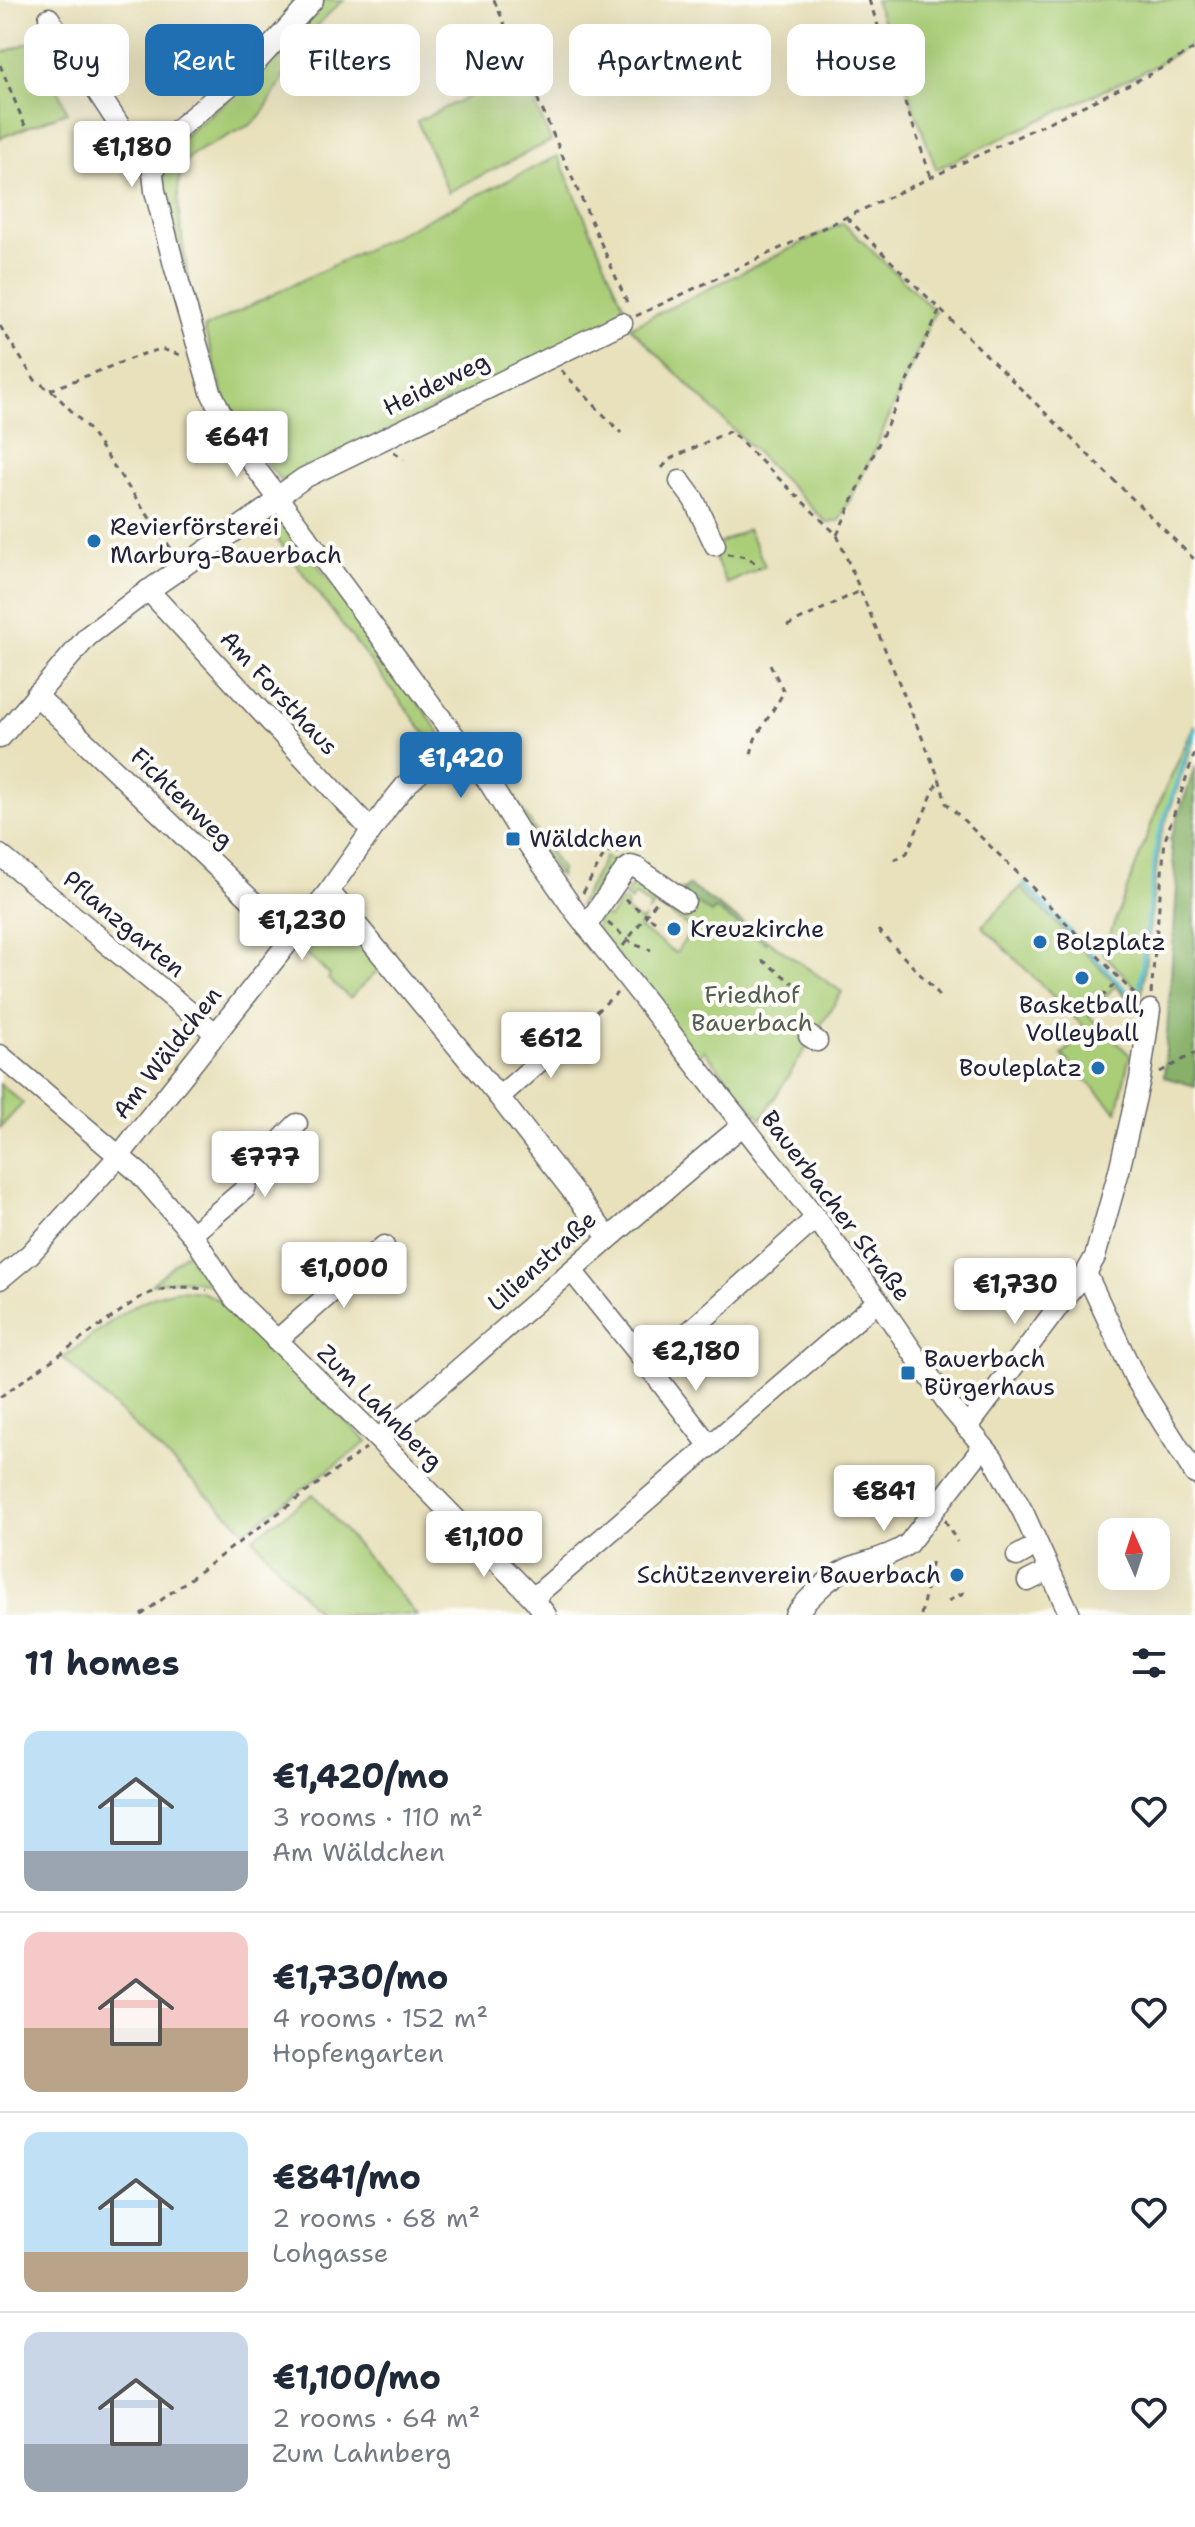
<!DOCTYPE html>
<html lang="en">
<head>
<meta charset="utf-8">
<style>
  :root { --surface:#fff; --page:#f6f6f7; --text:#1f2937; --muted:#747a83; --line:#e0e1e3; --accent:#1f6fb2 }
  body { margin:0; font-family:"Shantell Sans",sans-serif; background:var(--page); color:var(--text); height:100vh; display:flex; flex-direction:column; font-size:30px; white-space:nowrap }
  * { box-sizing:border-box; margin:0 }
  p { font-size:26px; color:var(--muted) }
  .icon { flex:none; width:44px; height:44px; fill:none; stroke:currentColor; stroke-width:2; stroke-linecap:round; stroke-linejoin:round }
  .map { position:relative; height:1615px; overflow:hidden }
  .panel { display:flex; flex-direction:column; background:var(--surface); flex:1 }
  .panel>* { flex:none }
  .top-card { position:absolute; left:24px; top:24px; width:1148px; height:72px; display:flex; gap:16px }
  .needle { width:52px; rotate:357deg }
  .buttons { position:absolute; left:1098px; top:1518px; display:grid; gap:16px }
  .buttons a { display:grid; place-items:center; width:72px; height:72px; border-radius:16px; background:var(--surface); box-shadow:0 8px 32px #0002; font-size:40px }
  .price { position:absolute; translate:-50% -68px; padding:0 18px; border-radius:8px; background:#fff; color:#222; font-size:26px; line-height:52px; filter:drop-shadow(0 2px 4px #0008) }
  .price::after { content:''; position:absolute; left:50%; top:48px; width:24px; height:18px; margin-left:-12px; background:inherit; clip-path:polygon(0 0,100% 0,50% 100%) }
  .price.active { background:var(--accent); color:#fff }
  ul { padding:0; list-style:none }
  li { display:flex; align-items:center; gap:24px; height:200px; padding:0 24px }
  li+li { border-top:2px solid var(--line) }
  li span { display:grid; place-items:center; flex:none; width:224px; height:160px; border-radius:16px; color:#555 }
  li>.icon { margin-inline-start:auto }
  span .icon { width:96px; height:96px; fill:#fffc; stroke-width:1 }
  li b { font-size:34px }
  h2 { display:flex; justify-content:space-between; align-items:center; height:96px; padding:0 24px; font-size:34px }
  .tag { padding:0 28px; border-radius:16px; background:var(--surface); box-shadow:0 8px 32px #0002; font-size:28px; line-height:72px }
  .tag.active { background:var(--accent); color:#fff }
  .map>svg:first-child { display:block }
  .green { fill:#aace78; stroke:#66785a; stroke-width:2 }
  .forest { fill:#87b168; stroke:#546a52; stroke-width:2 }
  .lines { fill:none; stroke-linecap:round; stroke-linejoin:round }
  .stream { stroke:#51bccd; stroke-width:4 }
  .minor-casing { stroke:#676568; stroke-width:23 }
  .path { stroke:#676568; stroke-width:3; stroke-dasharray:6 6; stroke-linecap:butt }
  .minor { stroke:#fff; stroke-width:20 }
  .poi-dot { fill:#1f6fb2; stroke:#fdfcf7; stroke-width:3 }
  .labels { text-anchor:middle; dominant-baseline:central; stroke-width:8; stroke-linejoin:round; paint-order:stroke }
  .street-label { font-size:24px; fill:#22223b; stroke:#fdfcf7 }
  .poi-label { font-size:24px; fill:#22223b; stroke:#fdfcf7; text-anchor:start }
  .park-label { font-size:24px; fill:#525e50; stroke:#fdfcf7 }
</style>
</head>
<body>
<div class="map">
<svg width="1195" height="1615" viewBox="0 0 1195 1615">
  <rect width="100%" height="100%" fill="#fdfcf7"/>
  <filter id="ink" filterUnits="userSpaceOnUse"><feTurbulence type="fractalNoise" baseFrequency=".0125" numOctaves="2"/><feDisplacementMap in="SourceGraphic" scale="16" xChannelSelector="R" yChannelSelector="G"/><feConvolveMatrix kernelMatrix="1 2 1 2 8 2 1 2 1" color-interpolation-filters="sRGB"/></filter>
  <filter id="wash" filterUnits="userSpaceOnUse"><feTurbulence type="fractalNoise" baseFrequency=".006" numOctaves="4" result="noise"/><feDisplacementMap in="SourceGraphic" scale="32" xChannelSelector="R" yChannelSelector="G"/><feGaussianBlur stdDeviation="1.8" result="paint"/><feColorMatrix in="noise" values="0 0 0 0 0 0 0 0 0 0 0 0 0 0 0 0 0 1.4 0 .05"/><feComposite in="paint" operator="in"/></filter>
  <g filter="url(#wash)">
    <rect width="100%" height="100%" fill="#e8e1bc"/>
    <g class="green">
      <path d="M323,0H344C301,34 288,75 259,118L250,125L196,152C189,157 183,163 181,171C172,201 187,257 189,290L168,207L162,176L166,160L182,138L247,83L315,13Z"/>
      <polygon points="875,0 1195,0 1195,42 1149,69 936,169"/>
      <polygon points="38,39 67,112 0,138 0,54"/>
      <polygon points="521,72 551,141 448,192 417,121"/>
      <polygon points="558,156 623,304 618,319 282,482 243,435 223,393 204,328"/>
      <polygon points="843,223 935,311 872,456 839,521 827,523 630,327"/>
      <path d="M276,519L288,524L438,730C441,737 440,740 434,745L264,522Z"/>
      <polygon points="748,529 765,566 727,584 710,548"/>
      <polygon points="1195,724 1195,736 1160,839 1142,994 1103,953 1162,796"/>
      <polygon points="473,741 498,773 561,869 560,876 469,745"/>
      <polygon points="619,856 625,864 621,868 613,863 587,900 594,906 587,911 579,905 605,857 612,861"/>
      <polygon points="633,885 654,900 661,891 694,889 842,992 761,1119 704,1050 698,1057 596,929 600,913 609,918 622,900 628,905 625,910 640,921 645,917 639,928 676,953 692,929 655,904 647,913 651,907 635,895 631,901 625,896"/>
      <polygon points="1021,887 1141,1009 1140,1012 1115,986 1088,1015 1130,1055 1117,1112 1062,1055 1087,1030 982,926"/>
      <polygon points="328,905 383,965 350,998 328,979 330,975 304,952 322,929 315,922"/>
      <polygon points="0,1084 23,1103 0,1128"/>
      <path d="M191,1248L219,1287C195,1279 177,1279 152,1284Z"/>
      <path d="M181,1290L201,1292L226,1303L367,1442L245,1531L63,1358C98,1333 138,1293 181,1290Z"/>
      <polygon points="313,1494 417,1615 320,1615 253,1538"/>
    </g>
    <g class="forest">
      <polygon points="1195,767 1195,1086 1164,1077 1177,888 1170,840"/>
      <polygon points="688,885 767,940 765,943 715,909 711,913 682,893"/>
    </g>
    <g class="lines">
      <g class="stream">
        <polyline points="1024,884 1141,1006"/>
        <polyline points="1140,986 1157,840 1195,730"/>
      </g>
    </g>
  </g>
  <g filter="url(#ink)">
    <g class="lines">
      <defs>
        <g id="minor">
          <polyline points="313,0 251,68 180,127 160,154 153,173 155,191 174,265 211,392 231,433 255,467 490,784 521,834 574,910 816,1218 878,1301 951,1408 993,1458 1023,1512 1070,1615"/>
          <polyline points="49,18 133,146 154,167"/>
          <polyline points="680,481 694,500 715,545"/>
          <polyline points="148,590 371,830"/>
          <polyline points="36,695 292,939"/>
          <polyline points="0,738 88,636 139,597 273,504 283,493 304,478 622,323"/>
          <polyline points="0,855 215,1033"/>
          <polyline points="329,891 499,1097 608,1237"/>
          <polyline points="586,926 625,870 631,866 637,868 685,901"/>
          <polyline points="809,1036 817,1041"/>
          <polyline points="0,1055 139,1173 192,1234 234,1298 378,1439 533,1598 546,1615"/>
          <polyline points="499,1097 575,1030"/>
          <polyline points="192,1234 245,1189 249,1173 297,1124"/>
          <polyline points="572,1271 635,1349 710,1446"/>
          <polyline points="1086,1273 1135,1378 1195,1474"/>
          <polyline points="0,1279 30,1254 119,1156 329,891 388,807 405,786 456,740"/>
          <polyline points="276,1341 384,1246"/>
          <polyline points="649,1368 816,1218"/>
          <polyline points="967,1428 1067,1295 1086,1273 1095,1257 1119,1171 1140,1079 1150,1010"/>
          <path d="M378,1439C500,1334 619,1227 743,1125"/>
          <polyline points="1017,1556 1026,1551"/>
          <polyline points="1028,1581 1038,1576"/>
          <polyline points="533,1598 878,1301"/>
          <path d="M795,1615C808,1598 829,1577 849,1568C869,1560 890,1557 908,1544L983,1447"/>
        </g>
      </defs>
      <use href="#minor" class="minor-casing"/>
      <g class="path">
        <polyline points="494,0 629,307"/>
        <polyline points="869,0 931,177"/>
        <polyline points="0,65 26,128"/>
        <polyline points="847,218 1195,560"/>
        <polyline points="636,316 1153,73 1195,48"/>
        <polyline points="0,326 35,380 54,393 86,426 174,553"/>
        <polyline points="561,370 621,433"/>
        <polyline points="50,390 140,355 161,349 181,355"/>
        <polyline points="394,452 404,459"/>
        <polyline points="662,468 670,459 730,431 837,535 939,778 946,803 1027,882 1139,999"/>
        <polyline points="837,535 940,309"/>
        <polyline points="727,554 748,557 760,568"/>
        <polyline points="787,626 860,591"/>
        <polyline points="751,754 755,739 784,692 770,664"/>
        <polyline points="894,860 907,853 939,778"/>
        <polyline points="583,893 604,855 616,848 619,853"/>
        <polyline points="625,899 647,916"/>
        <polyline points="650,918 660,924"/>
        <polyline points="608,923 633,944 651,950"/>
        <polyline points="878,930 937,992 939,999"/>
        <polyline points="623,946 657,901"/>
        <polyline points="762,960 793,983"/>
        <polyline points="1151,994 1165,840 1195,752"/>
        <polyline points="1093,1006 1114,985"/>
        <polyline points="587,1020 617,993"/>
        <polyline points="1160,1072 1195,1053"/>
        <path d="M0,1397L139,1298C162,1287 182,1284 207,1290"/>
        <polyline points="945,1520 957,1542"/>
        <polyline points="948,1601 967,1591"/>
        <polyline points="141,1615 366,1448"/>
        <polyline points="921,1615 932,1559"/>
      </g>
      <use href="#minor" class="minor"/>
    </g>
  </g>
  <g class="poi-dot">
    <circle cx="94" cy="541" r="8"/>
    <rect x="505" y="831" width="16" height="16" rx="4"/>
    <circle cx="674" cy="929" r="8"/>
    <circle cx="1040" cy="942" r="8"/>
    <circle cx="1082" cy="978" r="8"/>
    <circle cx="1098" cy="1068" r="8"/>
    <rect x="900" y="1365" width="16" height="16" rx="4"/>
    <circle cx="957" cy="1575" r="8"/>
  </g>
  <g class="labels">
    <g class="street-label">
      <text transform="translate(436 384) rotate(-26)">Heideweg</text>
      <text transform="translate(279 693) rotate(47)">Am Forsthaus</text>
      <text transform="translate(182 798) rotate(44)">Fichtenweg</text>
      <text transform="translate(124 924) rotate(40)">Pflanzgarten</text>
      <text transform="translate(167 1053) rotate(-52)">Am Wäldchen</text>
      <text transform="translate(836 1206) rotate(53)">Bauerbacher Straße</text>
      <text transform="translate(542 1261) rotate(-42)">Lilienstraße</text>
      <text transform="translate(380 1407) rotate(45)">Zum Lahnberg</text>
    </g>
    <g class="poi-label">
      <text x="110" y="527">Revierförsterei<tspan x="110" dy="28">Marburg-Bauerbach</tspan></text>
      <text x="529" y="839">Wäldchen</text>
      <text x="690" y="929">Kreuzkirche</text>
      <text x="1056" y="942">Bolzplatz</text>
      <text x="1082" y="1005" text-anchor="middle">Basketball,<tspan x="1082" dy="28">Volleyball</tspan></text>
      <text x="1082" y="1068" text-anchor="end">Bouleplatz</text>
      <text x="924" y="1359">Bauerbach<tspan x="924" dy="28">Bürgerhaus</tspan></text>
      <text x="941" y="1575" text-anchor="end">Schützenverein Bauerbach</text>
    </g>
    <g class="park-label">
      <text x="752" y="995">Friedhof<tspan x="752" dy="28">Bauerbach</tspan></text>
    </g>
  </g>
</svg>
<div class="buttons">
<a><svg class="needle" viewBox="-14 -14 28 28"><path d="M0-13l5 13h-10z" fill="#e53935"/><path d="M0 13l5-13h-10z" fill="#747a83"/></svg></a>
</div>
<b class="price" style="left:132px;top:189px">€1,180</b>
<b class="price" style="left:237px;top:479px">€641</b>
<b class="price active" style="left:461px;top:800px">€1,420</b>
<b class="price" style="left:302px;top:962px">€1,230</b>
<b class="price" style="left:551px;top:1080px">€612</b>
<b class="price" style="left:265px;top:1199px">€777</b>
<b class="price" style="left:344px;top:1310px">€1,000</b>
<b class="price" style="left:1015px;top:1326px">€1,730</b>
<b class="price" style="left:696px;top:1393px">€2,180</b>
<b class="price" style="left:884px;top:1533px">€841</b>
<b class="price" style="left:484px;top:1579px">€1,100</b>
<div class="top-card">
<a class="tag">Buy</a>
<a class="tag active">Rent</a>
<a class="tag">Filters</a>
<a class="tag">New</a>
<a class="tag">Apartment</a>
<a class="tag">House</a>
</div>
</div>
<section class="panel">
<h2>11 homes<svg class="icon" aria-label="filters" viewBox="0 0 24 24"><path d="M4 7h16M4 17h16"/><circle cx="9" cy="7" r="2"/><circle cx="15" cy="17" r="2"/></svg></h2>
<ul>
<li><span style="background:linear-gradient(#bfe0f5 75%,#9aa5b1 0)"><svg class="icon" aria-label="home" viewBox="0 0 24 24"><path d="M3 11l9-7 9 7M6 9v11h12V9"/></svg></span><div><b>€1,420/mo</b><p>3 rooms · 110 m²</p><p>Am Wäldchen</p></div><svg class="icon" aria-label="heart" viewBox="0 0 24 24"><path d="M12 20l-8-8c-3-5 5-10 8-4 3-6 11-1 8 4z"/></svg></li>
<li><span style="background:linear-gradient(#f6c9c9 60%,#b9a48a 0)"><svg class="icon" aria-label="home" viewBox="0 0 24 24"><path d="M3 11l9-7 9 7M6 9v11h12V9"/></svg></span><div><b>€1,730/mo</b><p>4 rooms · 152 m²</p><p>Hopfengarten</p></div><svg class="icon" aria-label="heart" viewBox="0 0 24 24"><path d="M12 20l-8-8c-3-5 5-10 8-4 3-6 11-1 8 4z"/></svg></li>
<li><span style="background:linear-gradient(#bfe0f5 75%,#b9a48a 0)"><svg class="icon" aria-label="home" viewBox="0 0 24 24"><path d="M3 11l9-7 9 7M6 9v11h12V9"/></svg></span><div><b>€841/mo</b><p>2 rooms · 68 m²</p><p>Lohgasse</p></div><svg class="icon" aria-label="heart" viewBox="0 0 24 24"><path d="M12 20l-8-8c-3-5 5-10 8-4 3-6 11-1 8 4z"/></svg></li>
<li><span style="background:linear-gradient(#c9d6e8 70%,#9aa5b1 0)"><svg class="icon" aria-label="home" viewBox="0 0 24 24"><path d="M3 11l9-7 9 7M6 9v11h12V9"/></svg></span><div><b>€1,100/mo</b><p>2 rooms · 64 m²</p><p>Zum Lahnberg</p></div><svg class="icon" aria-label="heart" viewBox="0 0 24 24"><path d="M12 20l-8-8c-3-5 5-10 8-4 3-6 11-1 8 4z"/></svg></li>
</ul>
</section>
</body>
</html>
